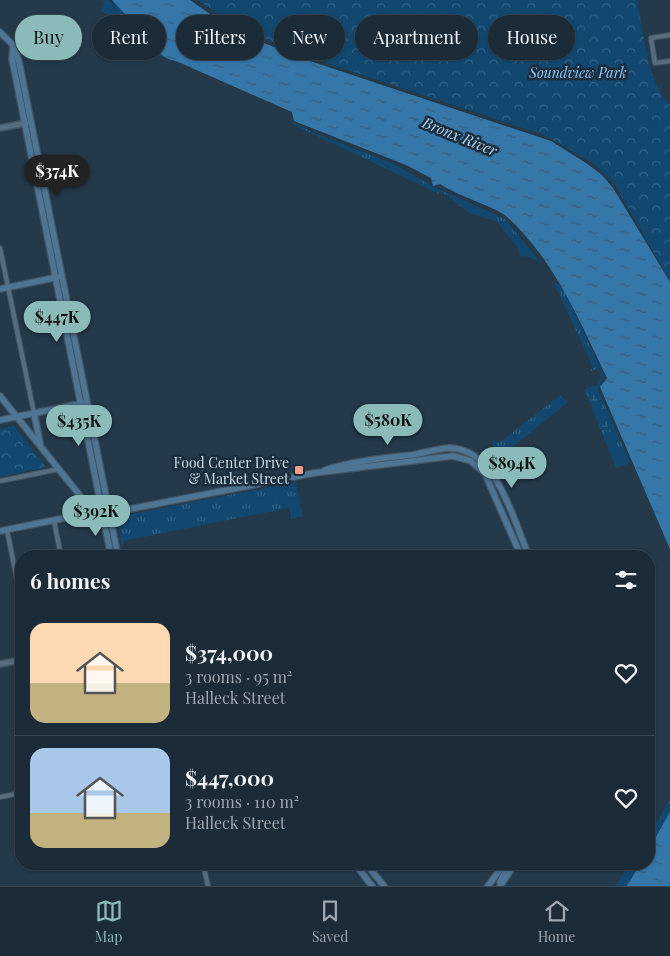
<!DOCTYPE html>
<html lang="en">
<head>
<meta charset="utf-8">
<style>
  :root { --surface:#1b2b38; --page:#243340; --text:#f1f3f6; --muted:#a0a7ae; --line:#394753; --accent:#8bbbb9 }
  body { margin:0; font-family:"Playfair Display",serif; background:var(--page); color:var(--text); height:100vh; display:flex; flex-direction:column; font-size:19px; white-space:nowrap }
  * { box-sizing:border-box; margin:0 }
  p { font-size:16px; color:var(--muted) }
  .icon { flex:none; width:28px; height:28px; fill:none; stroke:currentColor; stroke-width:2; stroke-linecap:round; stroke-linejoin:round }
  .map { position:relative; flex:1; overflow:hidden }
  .drawer { position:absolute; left:15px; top:550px; width:640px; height:320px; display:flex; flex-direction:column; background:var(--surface); border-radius:20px; box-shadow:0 1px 4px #0004,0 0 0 1px var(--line) }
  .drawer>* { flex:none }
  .guide { position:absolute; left:15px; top:15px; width:640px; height:45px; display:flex; gap:10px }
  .price { position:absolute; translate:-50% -42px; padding:0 11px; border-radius:18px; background:var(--accent); color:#111; font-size:16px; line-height:32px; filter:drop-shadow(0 1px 2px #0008) }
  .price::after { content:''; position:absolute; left:50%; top:30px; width:15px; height:11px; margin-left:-8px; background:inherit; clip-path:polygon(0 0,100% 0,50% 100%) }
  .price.current { background:#222; color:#fff }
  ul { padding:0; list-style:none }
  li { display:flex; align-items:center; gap:15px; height:125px; padding:0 15px }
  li+li { border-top:1px solid var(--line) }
  li span { display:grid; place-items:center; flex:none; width:140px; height:100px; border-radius:15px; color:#555 }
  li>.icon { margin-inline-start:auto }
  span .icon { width:60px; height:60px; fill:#fffc; stroke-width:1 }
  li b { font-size:21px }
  h2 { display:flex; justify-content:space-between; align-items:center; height:60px; padding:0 15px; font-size:21px }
  .pill { padding:0 18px; border-radius:22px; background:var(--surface); box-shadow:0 1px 4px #0004,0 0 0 1px var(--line); font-size:18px; line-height:45px }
  .pill.current { background:var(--accent); color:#111 }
  .dock { display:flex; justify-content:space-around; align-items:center; height:70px; border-top:1px solid var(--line); background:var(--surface); font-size:14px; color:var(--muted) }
  .dock a { display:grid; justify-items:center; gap:2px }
  .dock .current { color:var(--accent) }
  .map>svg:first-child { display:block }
  .grass { fill:url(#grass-tufts) }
  .wetland { fill:url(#wetland-marsh) }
  .park { fill:url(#park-crowns) }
  .garden { fill:#124870 }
  .water { fill:url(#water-ripples) }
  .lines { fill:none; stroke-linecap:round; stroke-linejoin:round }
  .minor-casing { stroke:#435563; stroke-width:6 }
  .tertiary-casing { stroke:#435563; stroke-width:8 }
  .secondary-casing { stroke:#435563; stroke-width:8 }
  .minor { stroke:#566d80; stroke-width:4 }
  .tertiary { stroke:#566d80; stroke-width:5 }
  .secondary { stroke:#4f7594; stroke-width:5.5 }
  .poi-dot { fill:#f49e88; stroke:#1a2e3f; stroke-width:2 }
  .labels { text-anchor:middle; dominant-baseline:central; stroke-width:5; stroke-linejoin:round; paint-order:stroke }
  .park-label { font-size:14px; font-style:italic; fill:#95c6f2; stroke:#1a2e3f }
  .poi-label { font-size:14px; fill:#cfdce7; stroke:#1a2e3f; text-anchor:end }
  .water-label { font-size:15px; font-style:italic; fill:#b4d5f2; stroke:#1a2e3f }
</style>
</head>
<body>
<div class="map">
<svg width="670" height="886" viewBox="0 0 670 886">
  <defs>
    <pattern id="grass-tufts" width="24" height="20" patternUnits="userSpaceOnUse" patternTransform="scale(1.25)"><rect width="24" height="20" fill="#124870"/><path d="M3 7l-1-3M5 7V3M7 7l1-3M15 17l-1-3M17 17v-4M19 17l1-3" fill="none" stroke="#336284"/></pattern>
    <pattern id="wetland-marsh" width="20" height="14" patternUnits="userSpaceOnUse" patternTransform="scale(1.25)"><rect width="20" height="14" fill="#124870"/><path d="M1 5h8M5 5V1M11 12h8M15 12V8" fill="none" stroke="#336284"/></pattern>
    <pattern id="park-crowns" width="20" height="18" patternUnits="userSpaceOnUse" patternTransform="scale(1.25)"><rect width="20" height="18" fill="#124870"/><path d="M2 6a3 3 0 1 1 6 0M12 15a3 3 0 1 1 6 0" fill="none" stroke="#336284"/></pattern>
    <pattern id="water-ripples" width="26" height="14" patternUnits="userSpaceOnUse" patternTransform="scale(1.25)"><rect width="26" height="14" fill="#3677aa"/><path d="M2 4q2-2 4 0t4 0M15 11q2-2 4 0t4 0" fill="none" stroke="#3a5f7d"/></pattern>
  </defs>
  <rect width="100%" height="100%" fill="#24394a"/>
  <g class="grass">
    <polygon points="102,0 109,0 139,23 148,46 171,61 149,50 131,30 101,11 104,3"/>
    <polygon points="293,122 310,131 394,164 430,185 505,219 535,256 544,263 526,256 521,257 517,246 496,221 471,214 440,191 439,194 294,125"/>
    <polygon points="553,281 563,288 604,376 598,389 630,463 616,468 584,389 596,385 601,377 598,369 590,371 593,367"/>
    <polygon points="560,395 568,402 500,457 492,442 496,440 499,443"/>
    <polygon points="296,482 303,516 292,519 289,508 124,541 122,548 117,517"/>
  </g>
  <polygon class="wetland" points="590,388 594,389 609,423 606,431 611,432 612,436 609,437 606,435 586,389"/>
  <g class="park">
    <path d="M198,0H637C643,29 648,85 670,105V281L614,183L593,163L544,135L305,56L233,25Z"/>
    <polygon points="14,426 46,467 0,477 0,429"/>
    <polygon points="670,800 670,812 649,849 649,835"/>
    <polygon points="630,864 640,864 627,886 615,886"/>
  </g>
  <polygon class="garden" points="520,28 523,43 487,50 484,35"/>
  <g class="water">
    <path d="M112,0H190L234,31L304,59L551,141L586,163L602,175L613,188L670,282V549L600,387L607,378C579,320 555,260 506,216C493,206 458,196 440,184L433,186L431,178L406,165L294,121L292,112L176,61C158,58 143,39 142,21L124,13Z"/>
    <polygon points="670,812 670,886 627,886 640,864 649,864 649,849"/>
  </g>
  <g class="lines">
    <defs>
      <g id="minor">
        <polyline points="670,35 651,38 655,63 670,61"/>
        <polyline points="0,248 34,413"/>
        <polyline points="0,481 59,469"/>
        <polyline points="54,521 61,556"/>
        <polyline points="7,530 21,600"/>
        <polyline points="0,797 21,793"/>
        <polyline points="203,864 208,886"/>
      </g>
      <g id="tertiary">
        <polyline points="0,128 26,123"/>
        <polyline points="0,664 21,660"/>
      </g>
      <g id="secondary">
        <polyline points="0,32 14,46 19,62 118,556"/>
        <polyline points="13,48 12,59 111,556"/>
        <polyline points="0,289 58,277"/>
        <polyline points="0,396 82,498 87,516"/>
        <polyline points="34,413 40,443"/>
        <polyline points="0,420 84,403"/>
        <path d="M325,470C354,461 383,458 412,455C425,453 438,448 450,448C497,449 513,520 529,556"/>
        <polyline points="0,531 65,518 115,512 314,473 453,456 471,461 485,474 521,556"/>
        <polyline points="355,864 372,886"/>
        <polyline points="366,864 384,886"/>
        <polyline points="500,882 509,864"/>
        <polyline points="488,886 504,864"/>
        <polyline points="500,886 515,864"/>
      </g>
    </defs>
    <use href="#minor" class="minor-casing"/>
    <use href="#tertiary" class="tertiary-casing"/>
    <use href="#secondary" class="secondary-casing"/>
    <use href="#minor" class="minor"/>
    <use href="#tertiary" class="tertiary"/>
    <use href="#secondary" class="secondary"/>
  </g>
  <rect class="poi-dot" x="294" y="465" width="10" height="10" rx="2.5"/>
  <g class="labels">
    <g class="park-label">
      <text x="578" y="72">Soundview Park</text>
    </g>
    <g class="poi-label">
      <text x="289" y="462">Food Center Drive<tspan x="289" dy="16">&amp; Market Street</tspan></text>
    </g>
    <g class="water-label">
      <text transform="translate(460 136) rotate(22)">Bronx River</text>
    </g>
  </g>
</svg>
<b class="price current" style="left:57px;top:197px">$374K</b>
<b class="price" style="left:57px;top:343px">$447K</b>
<b class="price" style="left:388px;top:446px">$580K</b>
<b class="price" style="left:79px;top:447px">$435K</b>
<b class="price" style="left:512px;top:489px">$894K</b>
<b class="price" style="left:96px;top:537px">$392K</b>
<div class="guide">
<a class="pill current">Buy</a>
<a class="pill">Rent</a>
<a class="pill">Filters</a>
<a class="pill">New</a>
<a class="pill">Apartment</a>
<a class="pill">House</a>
</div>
<section class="drawer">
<h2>6 homes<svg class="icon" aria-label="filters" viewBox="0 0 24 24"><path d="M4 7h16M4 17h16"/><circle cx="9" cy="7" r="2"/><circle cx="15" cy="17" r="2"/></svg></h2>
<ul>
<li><span style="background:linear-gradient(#ffd9b3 60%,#c2b280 0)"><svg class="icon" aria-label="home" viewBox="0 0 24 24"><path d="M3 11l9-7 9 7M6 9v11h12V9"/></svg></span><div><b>$374,000</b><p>3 rooms · 95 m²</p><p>Halleck Street</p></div><svg class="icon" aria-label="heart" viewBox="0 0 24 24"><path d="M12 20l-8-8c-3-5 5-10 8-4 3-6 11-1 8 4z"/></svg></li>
<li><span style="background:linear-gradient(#a9c7e8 65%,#c2b280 0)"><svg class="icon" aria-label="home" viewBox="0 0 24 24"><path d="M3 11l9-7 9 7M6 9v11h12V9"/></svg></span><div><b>$447,000</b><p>3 rooms · 110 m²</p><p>Halleck Street</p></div><svg class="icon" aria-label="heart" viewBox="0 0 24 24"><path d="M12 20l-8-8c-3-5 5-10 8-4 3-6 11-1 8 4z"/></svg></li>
</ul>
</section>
</div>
<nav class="dock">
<a class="current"><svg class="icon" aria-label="map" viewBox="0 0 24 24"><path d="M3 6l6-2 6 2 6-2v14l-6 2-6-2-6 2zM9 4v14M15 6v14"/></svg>Map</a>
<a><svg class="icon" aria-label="saved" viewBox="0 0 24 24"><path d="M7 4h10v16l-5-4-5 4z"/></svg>Saved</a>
<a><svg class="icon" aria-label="home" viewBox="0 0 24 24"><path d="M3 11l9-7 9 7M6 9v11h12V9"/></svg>Home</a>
</nav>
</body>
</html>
